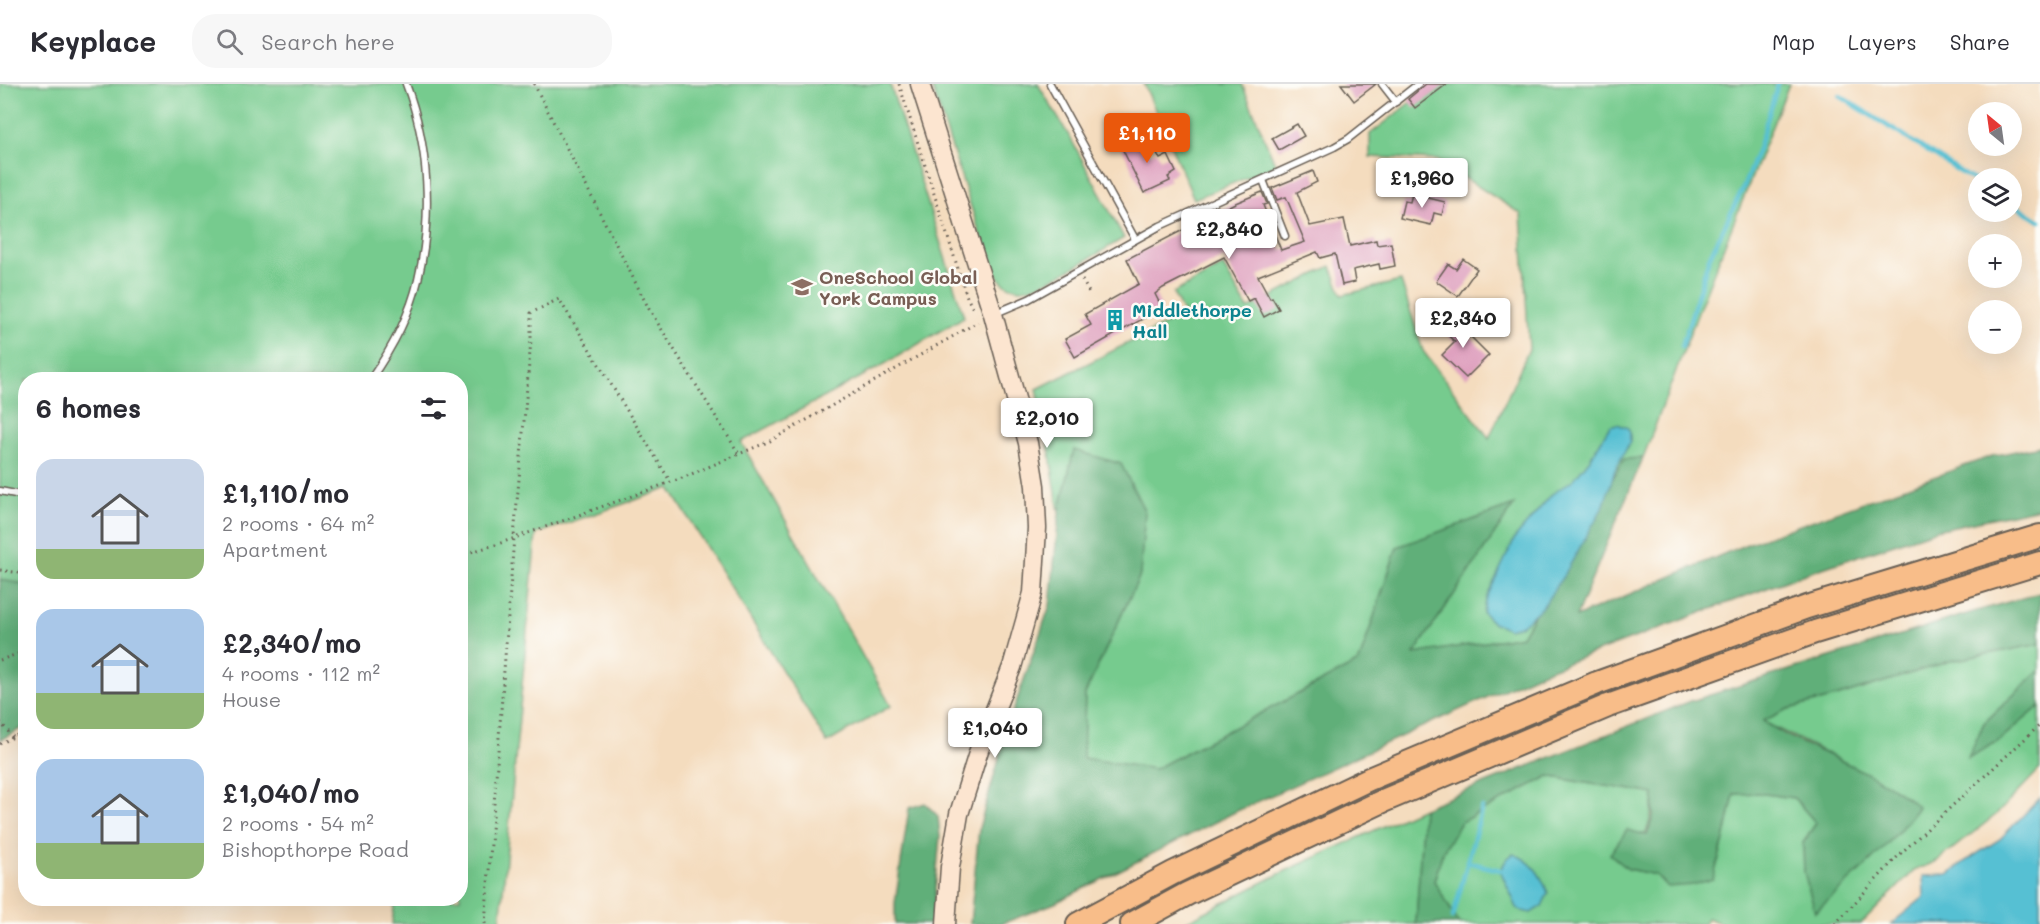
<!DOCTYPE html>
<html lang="en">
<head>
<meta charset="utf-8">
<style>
  :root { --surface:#fff; --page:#f7f7f7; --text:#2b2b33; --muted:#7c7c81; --line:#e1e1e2; --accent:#ea580c }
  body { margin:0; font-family:Mali,sans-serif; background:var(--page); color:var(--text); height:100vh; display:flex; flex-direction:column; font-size:22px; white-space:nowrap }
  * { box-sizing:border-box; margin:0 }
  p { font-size:20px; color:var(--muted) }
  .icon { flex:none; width:33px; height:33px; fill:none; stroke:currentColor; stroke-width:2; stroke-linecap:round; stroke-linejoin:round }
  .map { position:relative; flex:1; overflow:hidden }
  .panel { position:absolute; left:18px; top:288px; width:450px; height:534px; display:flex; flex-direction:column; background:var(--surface); border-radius:24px; box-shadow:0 6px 24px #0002 }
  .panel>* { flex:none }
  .needle { width:39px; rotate:331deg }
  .fabs { position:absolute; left:1968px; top:18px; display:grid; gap:12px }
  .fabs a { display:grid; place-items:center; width:54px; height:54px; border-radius:50%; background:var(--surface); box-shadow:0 6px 24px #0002; font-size:30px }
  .price { position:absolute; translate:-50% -51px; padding:0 14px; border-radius:6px; background:#fff; color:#222; font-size:20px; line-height:39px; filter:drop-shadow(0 2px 3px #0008) }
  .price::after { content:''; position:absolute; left:50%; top:36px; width:18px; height:14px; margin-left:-9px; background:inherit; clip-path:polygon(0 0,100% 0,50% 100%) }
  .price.current { background:var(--accent); color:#fff }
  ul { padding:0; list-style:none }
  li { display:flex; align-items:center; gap:18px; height:150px; padding:0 18px }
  li span { display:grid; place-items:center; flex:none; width:168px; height:120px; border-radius:18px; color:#555 }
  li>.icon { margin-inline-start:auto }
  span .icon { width:72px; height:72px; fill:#fffc; stroke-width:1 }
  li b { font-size:26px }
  h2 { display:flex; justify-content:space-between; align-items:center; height:72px; padding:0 18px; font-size:26px }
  header { display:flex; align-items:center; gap:36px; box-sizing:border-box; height:84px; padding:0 30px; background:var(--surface); border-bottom:2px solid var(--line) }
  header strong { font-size:28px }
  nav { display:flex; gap:33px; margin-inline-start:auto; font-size:21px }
  .search { width:420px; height:54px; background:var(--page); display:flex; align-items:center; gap:15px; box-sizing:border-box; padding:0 21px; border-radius:24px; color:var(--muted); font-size:22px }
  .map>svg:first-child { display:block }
  .green { fill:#76cb8e; stroke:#497455; stroke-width:1.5 }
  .forest { fill:#60af79; stroke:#3e664a; stroke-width:1.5 }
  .water { fill:#57c0d3; stroke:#3a6e78; stroke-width:1.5 }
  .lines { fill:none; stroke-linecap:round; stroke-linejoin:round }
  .stream { stroke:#57c0d3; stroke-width:4.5 }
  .building { fill:#dfa1bf }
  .lane-casing { stroke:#685f55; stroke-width:9 }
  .secondary-casing { stroke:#685f55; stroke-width:21 }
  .highway-casing { stroke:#685f55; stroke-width:26 }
  .path { stroke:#685f55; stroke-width:3; stroke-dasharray:1.5 4.5; stroke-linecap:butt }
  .lane { stroke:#fff; stroke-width:6 }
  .secondary { stroke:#fce5d0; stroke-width:18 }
  .highway { stroke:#f8bd89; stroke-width:22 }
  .labels { text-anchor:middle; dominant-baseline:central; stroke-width:5; stroke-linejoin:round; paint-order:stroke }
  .education-label { font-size:18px; font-weight:bold; fill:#785e54; stroke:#fdfcf7; text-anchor:start }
  .culture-label { font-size:18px; font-weight:bold; fill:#0d838f; stroke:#fdfcf7; text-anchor:start }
</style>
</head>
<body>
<header>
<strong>Keyplace</strong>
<div class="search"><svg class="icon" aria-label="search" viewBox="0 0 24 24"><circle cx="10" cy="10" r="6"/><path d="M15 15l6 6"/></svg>Search here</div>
<nav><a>Map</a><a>Layers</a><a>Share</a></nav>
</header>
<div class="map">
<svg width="2040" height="840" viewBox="0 0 2040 840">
  <rect width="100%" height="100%" fill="#fdfcf7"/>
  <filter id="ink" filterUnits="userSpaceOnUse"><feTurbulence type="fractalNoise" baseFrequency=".0167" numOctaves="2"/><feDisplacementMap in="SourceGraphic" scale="12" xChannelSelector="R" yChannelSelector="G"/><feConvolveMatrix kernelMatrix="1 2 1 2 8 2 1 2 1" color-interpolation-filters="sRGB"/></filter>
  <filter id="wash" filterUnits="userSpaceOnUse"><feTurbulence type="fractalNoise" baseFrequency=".008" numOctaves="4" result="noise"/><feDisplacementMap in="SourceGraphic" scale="24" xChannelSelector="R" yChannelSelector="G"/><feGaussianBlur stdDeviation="1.35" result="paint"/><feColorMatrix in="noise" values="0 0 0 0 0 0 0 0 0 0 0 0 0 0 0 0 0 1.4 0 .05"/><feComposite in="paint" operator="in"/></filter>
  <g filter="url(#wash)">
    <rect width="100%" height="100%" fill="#f4dcbe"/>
    <g class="green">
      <polygon points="0,0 890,0 964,233 883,281 741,358 891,622 827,659 670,404 536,450 500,840 392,840 395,815 460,814 460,296 26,296 25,500 0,496"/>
      <path d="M931,0H1038L1071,55L1124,154C1103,166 1041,206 1020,205C1002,204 995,190 988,175Z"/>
      <polygon points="1144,0 1242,0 1276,82 1194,115"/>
      <polygon points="1435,0 1789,0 1702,218 1643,374 1624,376 1522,552 1413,571 1513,422 1397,463 1359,578 1155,685 1082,675 1085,610 1140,491 1074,366 1059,429 1049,364 1037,305 1184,231 1173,209 1223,182 1248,225 1331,182 1342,211 1401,197 1423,267 1489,354 1529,265 1521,130 1437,76 1370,73 1370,50"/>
      <path d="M2040,560V586L1984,639L1969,672L1997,658L2040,622V685L1997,730L1937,777L1914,787L1861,840H1723L1707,834L1704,840H1459L1434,797L1443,767L1461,738L1549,692C1583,700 1619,703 1654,710C1652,741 1643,758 1628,785L1656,791L1713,794L1724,756L1734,710L1758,709L1794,714L1816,739L1803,759L1804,788L1908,714L1876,694L1762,637L1788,625L1836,613L1950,577Z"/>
      <polygon points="1423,724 1416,840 1182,840 1279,790"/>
    </g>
    <g class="forest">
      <polygon points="2040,362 2040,424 1936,446 1802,491 1543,588 1237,727 1055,819 1001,840 970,840 979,744 1012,630 1050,521 1059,429 1074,366 1121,380 1145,428 1140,491 1085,610 1083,674 1155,685 1359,578 1397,463 1514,421 1414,570 1522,552 1624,375 1643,374 1576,533 1747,460 1992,372"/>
      <polygon points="0,496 25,500 26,642 0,656"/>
      <path d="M2040,509V560L1950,577L1836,613L1788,625L1763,637C1811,670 1874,683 1918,723C1889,763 1852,795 1815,828L1804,788L1803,759L1816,739L1794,714L1758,709L1734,710L1724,756L1713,795L1693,801L1667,803L1656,791L1628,785L1610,770L1627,746L1647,751L1653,732L1654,710C1619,703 1583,700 1549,692L1461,738L1443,767L1434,797L1459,840H1416L1423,724L1691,617L1973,528Z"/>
      <polygon points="2040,586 2040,622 1997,658 1968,674 1984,639"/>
      <polygon points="925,719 938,732 940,753 932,840 895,840 895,819 909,724"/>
    </g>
    <g class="water">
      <polygon points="1617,340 1628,344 1630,349 1630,358 1615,386 1604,421 1566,488 1544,521 1522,541 1509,545 1492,538 1483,529 1485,517 1515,454 1552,410 1573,396 1590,375 1610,342"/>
      <polygon points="2040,714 2040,840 1891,840 1924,813 1923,792 1948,791 1964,778 2000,755"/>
      <path d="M1513,770C1532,776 1541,791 1548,809L1542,822L1531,829L1518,826L1500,786L1507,775Z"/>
    </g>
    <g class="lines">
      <g class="stream">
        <polyline points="1840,12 1978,99"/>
        <polyline points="2012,119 2040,137"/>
        <polyline points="1682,262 1709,174 1744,102 1759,62 1778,0"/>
        <polyline points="1467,778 1500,786"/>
        <polyline points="1453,833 1482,724"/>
      </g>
    </g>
    <g id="blocks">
      <g class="building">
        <polygon points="1341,0 1376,0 1354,17"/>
        <polygon points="1426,0 1447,0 1415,24 1408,15"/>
        <polygon points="1297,40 1304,52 1279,66 1272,54"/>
        <polygon points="1139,49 1150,70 1156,67 1160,75 1168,71 1176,88 1168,93 1170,97 1144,109 1119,58"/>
        <polygon points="1313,87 1317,98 1297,108 1310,142 1344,135 1350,162 1376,156 1377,161 1391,159 1395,182 1380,185 1379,180 1353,186 1355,198 1342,201 1335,170 1320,174 1317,168 1258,192 1270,214 1272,213 1279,225 1264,233 1254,214 1248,217 1224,173 1163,204 1155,210 1162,224 1075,273 1065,255 1091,241 1085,230 1139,200 1127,175 1233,120 1262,108 1267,120 1263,121 1281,166 1305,158 1286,113 1277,116 1272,104"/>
        <polygon points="1412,110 1445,118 1442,131 1434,129 1431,141 1400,134 1404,117 1410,118"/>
        <polygon points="1463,175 1477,185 1458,212 1436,197 1448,180 1456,185"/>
        <polygon points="1451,233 1489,271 1466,294 1442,271 1455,258 1440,244"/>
      </g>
    </g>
  </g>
  <g filter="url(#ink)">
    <use href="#blocks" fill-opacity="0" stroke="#685f55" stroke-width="1.5"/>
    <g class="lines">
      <defs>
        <g id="lane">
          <polyline points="1050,0 1135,155"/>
          <polyline points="1382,0 1396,18"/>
          <polyline points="1263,96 1285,152"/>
          <polyline points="996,229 1029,215 1160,142 1334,63 1348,55 1418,0"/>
          <path d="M370,296C391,266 410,231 418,196C433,133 429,60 406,0"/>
          <polyline points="0,407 26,412"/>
        </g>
        <polyline id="secondary" points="920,0 993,230 1028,359 1035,402 1037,444 1033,509 1012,583 979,666 959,730 950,783 946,840"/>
        <g id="highway">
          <polyline points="1078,840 1173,789 1369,695 1597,599 1807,523 2040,452"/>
          <polyline points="1132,840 1187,810 1383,717 1608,622 1815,548 2040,479"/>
        </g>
      </defs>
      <use href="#lane" class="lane-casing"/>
      <use href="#secondary" class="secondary-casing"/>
      <use href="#highway" class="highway-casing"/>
      <g class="path">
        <polyline points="534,0 649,225 739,370"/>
        <polyline points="899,0 967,213 973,225"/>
        <polyline points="1082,196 1090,210"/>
        <polyline points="460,471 495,461 682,394 770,357 978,238"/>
        <polyline points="0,486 26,490"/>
        <polyline points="0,576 26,567"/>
        <polyline points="0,638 13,653"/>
        <polyline points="0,660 26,646"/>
        <polyline points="485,840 514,453 531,256 531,229 559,215 670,397"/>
        <polyline points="1835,840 1900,770 2040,641"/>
      </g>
      <use href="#lane" class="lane"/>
      <use href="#secondary" class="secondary"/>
      <use href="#highway" class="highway"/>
    </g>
  </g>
  <defs>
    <symbol id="school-bare" viewBox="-9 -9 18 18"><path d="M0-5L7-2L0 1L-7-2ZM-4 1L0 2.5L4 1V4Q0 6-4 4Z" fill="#8d6e63" stroke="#fdfcf7" stroke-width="2.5" paint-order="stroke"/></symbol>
    <symbol id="building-bare" viewBox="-9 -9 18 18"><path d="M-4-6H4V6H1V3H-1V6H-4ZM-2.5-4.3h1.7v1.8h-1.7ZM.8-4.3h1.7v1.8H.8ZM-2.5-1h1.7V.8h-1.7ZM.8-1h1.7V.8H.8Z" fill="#0f9aa8" stroke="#fdfcf7" stroke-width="2.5" paint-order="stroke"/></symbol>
  </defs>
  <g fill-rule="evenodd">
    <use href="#school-bare" x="787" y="188" width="30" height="30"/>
    <use href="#building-bare" x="1100" y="221" width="30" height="30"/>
  </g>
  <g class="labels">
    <g class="education-label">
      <text x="819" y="193">OneSchool Global<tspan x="819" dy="21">York Campus</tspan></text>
    </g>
    <g class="culture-label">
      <text x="1132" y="226">Middlethorpe<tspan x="1132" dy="21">Hall</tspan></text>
    </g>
  </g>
</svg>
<div class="fabs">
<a><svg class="needle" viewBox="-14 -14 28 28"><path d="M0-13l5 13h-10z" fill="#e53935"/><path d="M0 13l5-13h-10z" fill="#7c7c81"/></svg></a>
<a><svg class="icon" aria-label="layers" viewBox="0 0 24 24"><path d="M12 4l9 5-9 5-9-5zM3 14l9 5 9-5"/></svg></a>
<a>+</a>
<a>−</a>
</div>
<b class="price current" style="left:1147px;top:80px">£1,110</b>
<b class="price" style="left:1422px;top:125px">£1,960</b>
<b class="price" style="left:1229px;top:176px">£2,840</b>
<b class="price" style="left:1463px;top:265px">£2,340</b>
<b class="price" style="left:1047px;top:365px">£2,010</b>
<b class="price" style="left:995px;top:675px">£1,040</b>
<section class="panel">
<h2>6 homes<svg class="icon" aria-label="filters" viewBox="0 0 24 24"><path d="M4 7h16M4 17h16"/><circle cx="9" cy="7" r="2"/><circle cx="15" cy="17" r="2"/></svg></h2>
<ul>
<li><span style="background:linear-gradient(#c9d6e8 75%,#8fb573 0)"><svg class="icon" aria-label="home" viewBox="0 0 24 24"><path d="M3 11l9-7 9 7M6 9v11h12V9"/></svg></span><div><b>£1,110/mo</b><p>2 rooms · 64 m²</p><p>Apartment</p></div></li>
<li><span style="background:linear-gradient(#a9c7e8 70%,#8fb573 0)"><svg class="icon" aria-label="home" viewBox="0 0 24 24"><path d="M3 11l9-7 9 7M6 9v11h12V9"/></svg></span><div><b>£2,340/mo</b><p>4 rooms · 112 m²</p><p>House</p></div></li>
<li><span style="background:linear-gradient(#a9c7e8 70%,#8fb573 0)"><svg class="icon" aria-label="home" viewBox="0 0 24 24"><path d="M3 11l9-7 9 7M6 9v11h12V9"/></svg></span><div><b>£1,040/mo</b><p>2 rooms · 54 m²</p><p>Bishopthorpe Road</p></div></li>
</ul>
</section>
</div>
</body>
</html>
